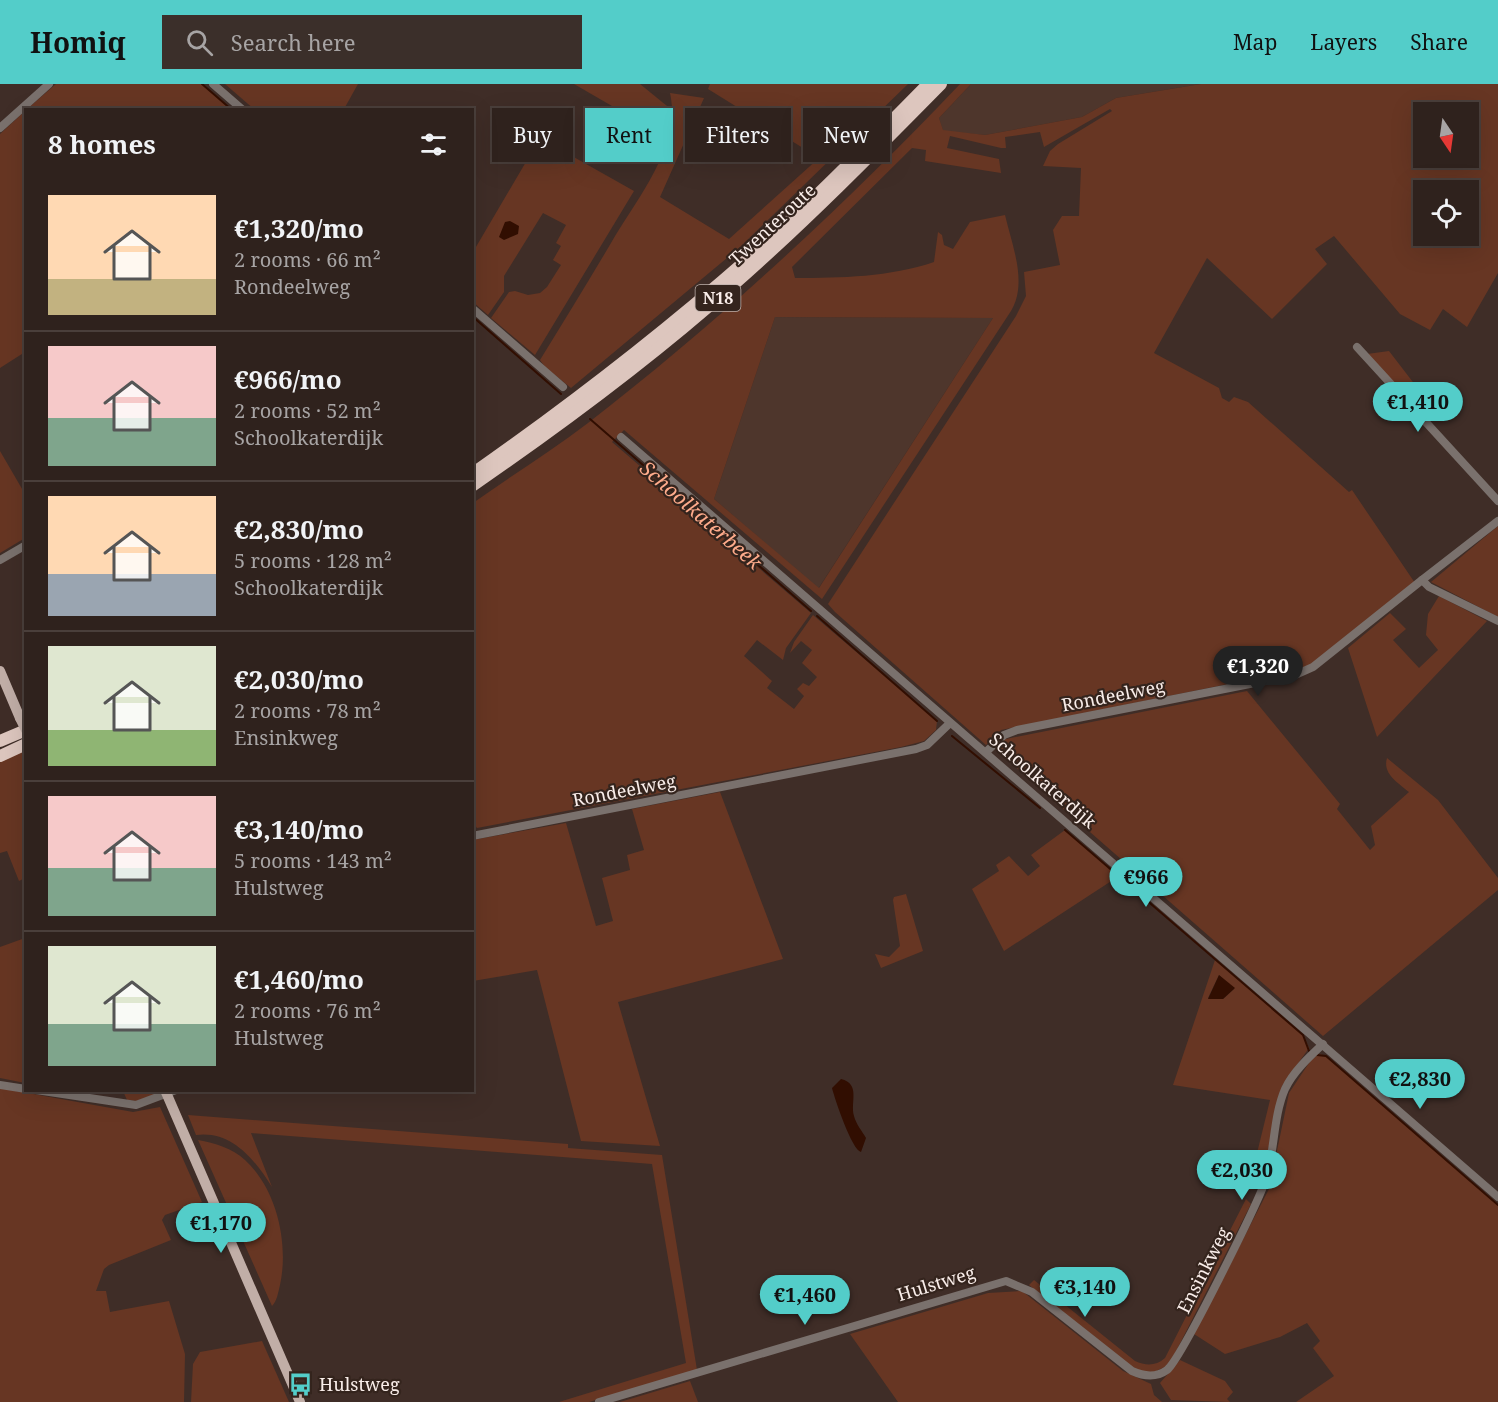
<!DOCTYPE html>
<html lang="en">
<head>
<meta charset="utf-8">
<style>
  :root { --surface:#2f221d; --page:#3b2f2a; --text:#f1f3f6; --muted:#a7a4a4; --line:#4a3f3b; --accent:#53cdc9 }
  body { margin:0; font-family:"Noto Serif",serif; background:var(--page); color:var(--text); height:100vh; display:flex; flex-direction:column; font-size:22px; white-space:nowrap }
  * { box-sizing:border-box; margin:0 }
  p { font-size:20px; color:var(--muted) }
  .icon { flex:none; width:33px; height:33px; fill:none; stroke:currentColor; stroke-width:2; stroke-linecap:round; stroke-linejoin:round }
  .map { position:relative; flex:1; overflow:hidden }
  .drawer { position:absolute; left:24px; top:24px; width:450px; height:984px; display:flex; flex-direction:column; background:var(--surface); border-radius:0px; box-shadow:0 6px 24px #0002,0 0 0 2px var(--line) }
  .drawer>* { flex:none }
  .guide { position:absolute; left:492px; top:24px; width:570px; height:54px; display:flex; gap:12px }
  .needle { width:39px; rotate:167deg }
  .fabs { position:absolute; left:1413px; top:18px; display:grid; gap:12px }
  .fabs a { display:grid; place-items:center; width:66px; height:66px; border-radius:0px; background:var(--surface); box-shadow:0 6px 24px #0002,0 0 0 2px var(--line); font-size:30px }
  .price { position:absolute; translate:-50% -51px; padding:0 14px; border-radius:21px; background:var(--accent); color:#111; font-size:20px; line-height:39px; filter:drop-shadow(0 2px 3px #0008) }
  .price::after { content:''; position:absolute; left:50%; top:36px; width:18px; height:14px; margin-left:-9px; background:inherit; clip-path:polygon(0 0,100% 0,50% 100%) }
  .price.on { background:#222; color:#fff }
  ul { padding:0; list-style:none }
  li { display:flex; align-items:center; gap:18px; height:150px; padding:0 24px }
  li+li { border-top:2px solid var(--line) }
  li span { display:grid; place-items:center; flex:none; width:168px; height:120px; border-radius:0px; color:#555 }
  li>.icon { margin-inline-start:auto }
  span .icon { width:72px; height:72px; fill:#fffc; stroke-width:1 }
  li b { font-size:26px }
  h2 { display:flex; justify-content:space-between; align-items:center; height:72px; padding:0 24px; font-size:26px }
  .chip { padding:0 21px; border-radius:0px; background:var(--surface); box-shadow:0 6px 24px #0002,0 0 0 2px var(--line); font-size:21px; line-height:54px }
  .chip.on { background:var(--accent); color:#111 }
  header { display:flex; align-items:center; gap:36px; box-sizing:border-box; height:84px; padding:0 30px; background:var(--accent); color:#111 }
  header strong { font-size:28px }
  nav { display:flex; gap:33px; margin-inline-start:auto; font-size:21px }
  .search { width:420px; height:54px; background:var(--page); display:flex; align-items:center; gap:15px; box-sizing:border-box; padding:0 21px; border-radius:0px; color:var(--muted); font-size:22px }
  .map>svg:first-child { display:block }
  .built { fill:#4e362c }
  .green { fill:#673623; fill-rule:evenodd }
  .water { fill:#310e01 }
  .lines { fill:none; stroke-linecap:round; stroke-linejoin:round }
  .stream { stroke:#310e01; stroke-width:2 }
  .minor { stroke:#7a716d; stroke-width:8 }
  .major { stroke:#c1aea7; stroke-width:10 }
  .highway { stroke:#ddc6be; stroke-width:12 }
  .major-bridge { stroke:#c1aea7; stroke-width:10 }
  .labels { text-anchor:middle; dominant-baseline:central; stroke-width:4.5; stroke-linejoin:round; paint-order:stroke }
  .shield { fill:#34241d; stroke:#beb1ac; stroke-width:1.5 }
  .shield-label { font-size:16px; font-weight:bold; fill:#f9ede9 }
  .street-label { font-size:18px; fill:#f9ede9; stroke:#34241d }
  .poi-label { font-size:18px; fill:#f9ede9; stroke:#34241d; text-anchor:start }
  .water-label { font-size:20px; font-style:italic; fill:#feab8b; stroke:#34241d }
</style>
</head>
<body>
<header>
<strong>Homiq</strong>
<div class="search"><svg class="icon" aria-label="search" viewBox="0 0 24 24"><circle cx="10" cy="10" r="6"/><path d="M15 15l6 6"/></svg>Search here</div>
<nav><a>Map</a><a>Layers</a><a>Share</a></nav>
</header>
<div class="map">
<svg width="1498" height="1318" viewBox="0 0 1498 1318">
  <rect width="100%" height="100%" fill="#3f2d27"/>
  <g class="built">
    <polygon points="971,0 1201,0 1116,14 1082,33 985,51 943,47 939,34"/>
    <polygon points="775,233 993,234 818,505 714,415"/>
  </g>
  <g class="green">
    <polygon points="56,0 202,0 232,25 27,25"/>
    <polygon points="225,0 358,0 344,25 255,26"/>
    <polygon points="574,0 640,0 667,22 662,51"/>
    <path d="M710,0H908L739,164L571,304L545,283L540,276C564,237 588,198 611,159C636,116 682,62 670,9L704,14L660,113L729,155L819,74L708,5Z"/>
    <path d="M960,0H971L939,34L943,46L985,51L1082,33L1116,14L1201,0H1498V189L1467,243L1443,225L1430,246L1400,230L1334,152L1315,165L1327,180L1272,235L1207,174L1154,269L1219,304L1222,314L1229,318L1234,313L1248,318L1349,408L1352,406L1415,499L1307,584L1001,646L986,661L835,528L828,520L1016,232L1026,212L1024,188L1060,181L1053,146L1062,132H1079L1081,84L1043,82L1050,67L1058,60L1112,27L1110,25L1044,63L1040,48L1005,53L1006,64H1001L950,52L947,64L999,75L1001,89L925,77L926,66L912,64L792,183L795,194C841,194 890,193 934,178L938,148L942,151L944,161L953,165L970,138L1005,131C1012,161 1028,199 1011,227L822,515L624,346L612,358L811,529L786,564L783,576L757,556L744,572L772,597L767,604L794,625L804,612L797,605L803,599L809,602L817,593L802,579L812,566L801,557L790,569L794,558L813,531L937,637L936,646L924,657L901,663L477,744L473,739V419C511,392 551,367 588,339C721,236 844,122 960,0ZM1424,28H1468V74H1424ZM1424,106H1468V152H1424ZM775,233L993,234L819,504L714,415Z"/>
    <polygon points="25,27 25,268 0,284 0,50"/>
    <polygon points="540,54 634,107 535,271 491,234 509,208 515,207 528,211 540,209 547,203 561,181 553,176 561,162 556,159 566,141 543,129 504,192 504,208 488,231 473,218 473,168"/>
    <polygon points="1389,267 1419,306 1431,316 1421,329 1367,270"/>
    <polygon points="0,367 25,410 25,454 0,469"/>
    <polygon points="1498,442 1498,533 1431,498"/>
    <polygon points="1439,512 1487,537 1377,653 1348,564 1390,529 1406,545 1393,556 1419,584 1438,566 1426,551 1428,530"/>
    <path d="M1247,607L1340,720L1337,725L1370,766L1375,761L1371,742L1409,708C1399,699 1382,690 1387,674L1438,716L1498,794V806L1323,952L994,664L1001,656Z"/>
    <polygon points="22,666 26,674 25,794 19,797 7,767 0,769 0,677"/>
    <polygon points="720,708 783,875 618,918 660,1062 581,1057 537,886 473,897 472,756 566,739 596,842 613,837 602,794 630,786 627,771 644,766 632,725"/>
    <polygon points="1065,746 1119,792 1004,867 972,805 999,787 996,781 1009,772 1028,792 1040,782 1031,771"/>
    <polygon points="906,810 923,867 881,884 875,870 889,873 900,862 893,816 894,813"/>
    <polygon points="25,854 26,854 25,999 0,994 0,863"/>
    <path d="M1215,876L1303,951L1309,964L1282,1002L1261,1099L1255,1105L1248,1106L1270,1016L1173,1001ZM1219,891L1234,905L1223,915L1208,914Z"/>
    <polygon points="1319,970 1326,972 1498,1121 1498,1318 1296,1318 1334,1292 1313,1264 1320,1257 1307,1239 1280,1253 1225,1270 1194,1250 1269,1105 1289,1009 1311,976"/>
    <polygon points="0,1004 133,1028 160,1023 202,1118 165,1131 162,1136 171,1156 109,1181 104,1185 96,1207 106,1207 110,1228 169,1217 185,1270 184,1318 0,1318"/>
    <polygon points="123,1007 154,1007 156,1010 147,1018 127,1016"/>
    <path d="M188,1031L568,1060V1064L662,1071L697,1286L589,1318H559L686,1279L652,1080L251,1049L272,1103C256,1077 232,1046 196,1051Z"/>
    <path d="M198,1056C215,1059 232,1064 245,1076C277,1105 289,1160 280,1201C278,1209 277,1217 272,1222Z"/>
    <path d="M1246,1115L1251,1120L1169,1281L1148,1291L1127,1281L1029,1201L1034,1196L1135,1277C1146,1282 1156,1282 1165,1274Z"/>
    <polygon points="1022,1207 1123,1287 1151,1300 1154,1311 1162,1318 898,1318 850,1250 988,1209"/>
    <polygon points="262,1257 289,1318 191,1318 193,1280 200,1268"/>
    <polygon points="1180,1276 1225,1297 1233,1308 1227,1315 1230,1318 1171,1316 1160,1299"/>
    <polygon points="690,1297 698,1318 620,1318"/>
  </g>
  <g class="water">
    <polygon points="510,137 519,142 518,150 504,156 499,153 505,138"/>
    <polygon points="1219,891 1235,904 1223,915 1208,915"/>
    <path d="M841,995C861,1000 850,1018 854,1032C856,1040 862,1047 866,1054L861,1068C852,1066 835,1016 832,1004Z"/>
  </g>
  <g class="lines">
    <g class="stream">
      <polyline points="202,0 232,26"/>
      <polyline points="472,232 561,310"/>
      <polyline points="590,335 811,527"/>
      <polyline points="817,532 937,637"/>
      <polyline points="952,652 1040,724"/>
      <polyline points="1065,746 1303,951 1309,967"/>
      <polyline points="1317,971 1326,972 1498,1121"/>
    </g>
    <g class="minor">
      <polyline points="213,0 243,26"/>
      <polyline points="0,44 49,0"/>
      <polyline points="472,224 563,303"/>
      <polyline points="1357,263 1498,417"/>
      <polyline points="621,353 1498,1113"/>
      <polyline points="0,476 26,461"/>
      <polyline points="1422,496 1498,437"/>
      <polyline points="986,668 1004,651 1017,646 1295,591 1313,583 1422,496 1429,503 1498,537"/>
      <polyline points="472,752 916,665 927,661 950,639"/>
      <polyline points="0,1001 26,1005"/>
      <polyline points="36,1006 136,1021 176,1006"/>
      <path d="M599,1318L1006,1197L1032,1208L1132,1287C1143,1292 1156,1294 1167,1286C1181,1275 1258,1119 1266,1095C1275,1066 1273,1033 1285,1005C1293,988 1309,973 1323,960"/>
    </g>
    <g class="major">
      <polyline points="0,587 20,634"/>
      <polyline points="165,1006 300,1318"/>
    </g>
    <g class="highway">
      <path d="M472,390C579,315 682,235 779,147C830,100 879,50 928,0"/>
      <path d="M472,402C562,340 650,275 732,202C805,138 873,69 941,0"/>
      <polyline points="0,657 26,646"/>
      <polyline points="0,672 26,660"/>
    </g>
    <polyline class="major-bridge" points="20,634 26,646"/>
  </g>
  <defs>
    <symbol id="bus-bare" viewBox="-9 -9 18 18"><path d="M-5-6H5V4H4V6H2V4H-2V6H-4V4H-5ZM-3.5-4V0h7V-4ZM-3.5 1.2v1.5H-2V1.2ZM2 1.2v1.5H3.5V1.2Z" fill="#53cdc9" stroke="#34241d" stroke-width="2.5" paint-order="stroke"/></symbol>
  </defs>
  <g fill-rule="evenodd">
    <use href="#bus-bare" x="284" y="1284" width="33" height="33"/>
  </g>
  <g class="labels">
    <rect class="shield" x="695.5" y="201" width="45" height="26" rx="4.5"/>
    <g class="shield-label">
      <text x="718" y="214">N18</text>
    </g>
    <g class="street-label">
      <text transform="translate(772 140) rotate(-43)">Twenteroute</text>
      <text transform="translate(1113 611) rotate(-11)">Rondeelweg</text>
      <text transform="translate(1043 696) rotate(41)">Schoolkaterdijk</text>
      <text transform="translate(624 706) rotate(-11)">Rondeelweg</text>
      <text transform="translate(1203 1186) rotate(-63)">Ensinkweg</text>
      <text transform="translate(936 1199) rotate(-17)">Hulstweg</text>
    </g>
    <g class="poi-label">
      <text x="319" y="1300">Hulstweg</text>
    </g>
    <g class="water-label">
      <text transform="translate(701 431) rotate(41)">Schoolkaterbeek</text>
    </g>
  </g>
</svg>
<div class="fabs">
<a><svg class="needle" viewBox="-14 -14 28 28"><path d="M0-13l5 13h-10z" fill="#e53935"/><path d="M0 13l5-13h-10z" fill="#a7a4a4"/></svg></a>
<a><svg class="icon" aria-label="locate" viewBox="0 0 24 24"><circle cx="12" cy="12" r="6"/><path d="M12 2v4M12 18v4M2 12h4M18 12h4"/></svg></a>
</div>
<b class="price" style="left:1418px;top:349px">€1,410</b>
<b class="price on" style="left:1258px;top:613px">€1,320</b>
<b class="price" style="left:1146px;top:824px">€966</b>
<b class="price" style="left:1420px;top:1026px">€2,830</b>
<b class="price" style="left:1242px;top:1117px">€2,030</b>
<b class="price" style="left:221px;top:1170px">€1,170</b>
<b class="price" style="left:1085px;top:1234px">€3,140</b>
<b class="price" style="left:805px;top:1242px">€1,460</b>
<div class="guide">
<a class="chip">Buy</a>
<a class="chip on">Rent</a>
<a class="chip">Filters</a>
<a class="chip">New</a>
</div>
<section class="drawer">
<h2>8 homes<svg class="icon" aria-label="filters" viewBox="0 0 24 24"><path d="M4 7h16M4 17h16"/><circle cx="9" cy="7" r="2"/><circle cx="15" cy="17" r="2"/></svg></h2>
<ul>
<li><span style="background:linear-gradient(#ffd9b3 70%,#c2b280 0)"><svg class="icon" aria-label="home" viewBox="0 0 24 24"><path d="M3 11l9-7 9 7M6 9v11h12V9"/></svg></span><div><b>€1,320/mo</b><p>2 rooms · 66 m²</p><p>Rondeelweg</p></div></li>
<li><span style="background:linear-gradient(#f6c9c9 60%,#7fa58c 0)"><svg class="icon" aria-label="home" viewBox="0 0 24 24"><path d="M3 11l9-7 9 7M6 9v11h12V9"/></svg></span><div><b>€966/mo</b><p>2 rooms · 52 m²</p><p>Schoolkaterdijk</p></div></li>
<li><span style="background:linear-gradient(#ffd9b3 65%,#9aa5b1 0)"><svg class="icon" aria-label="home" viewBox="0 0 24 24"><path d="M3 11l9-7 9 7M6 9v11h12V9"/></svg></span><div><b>€2,830/mo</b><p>5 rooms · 128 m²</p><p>Schoolkaterdijk</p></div></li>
<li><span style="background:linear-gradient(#dfe7d0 70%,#8fb573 0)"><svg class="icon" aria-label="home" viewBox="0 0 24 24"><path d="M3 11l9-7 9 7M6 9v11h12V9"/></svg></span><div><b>€2,030/mo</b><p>2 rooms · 78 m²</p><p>Ensinkweg</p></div></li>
<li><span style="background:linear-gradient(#f6c9c9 60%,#7fa58c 0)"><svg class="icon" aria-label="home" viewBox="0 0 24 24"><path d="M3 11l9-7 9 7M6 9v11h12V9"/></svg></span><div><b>€3,140/mo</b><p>5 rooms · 143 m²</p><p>Hulstweg</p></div></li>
<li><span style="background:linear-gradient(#dfe7d0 65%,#7fa58c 0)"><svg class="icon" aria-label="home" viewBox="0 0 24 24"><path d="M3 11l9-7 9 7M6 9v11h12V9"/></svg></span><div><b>€1,460/mo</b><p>2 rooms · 76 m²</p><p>Hulstweg</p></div></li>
</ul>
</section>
</div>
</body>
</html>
